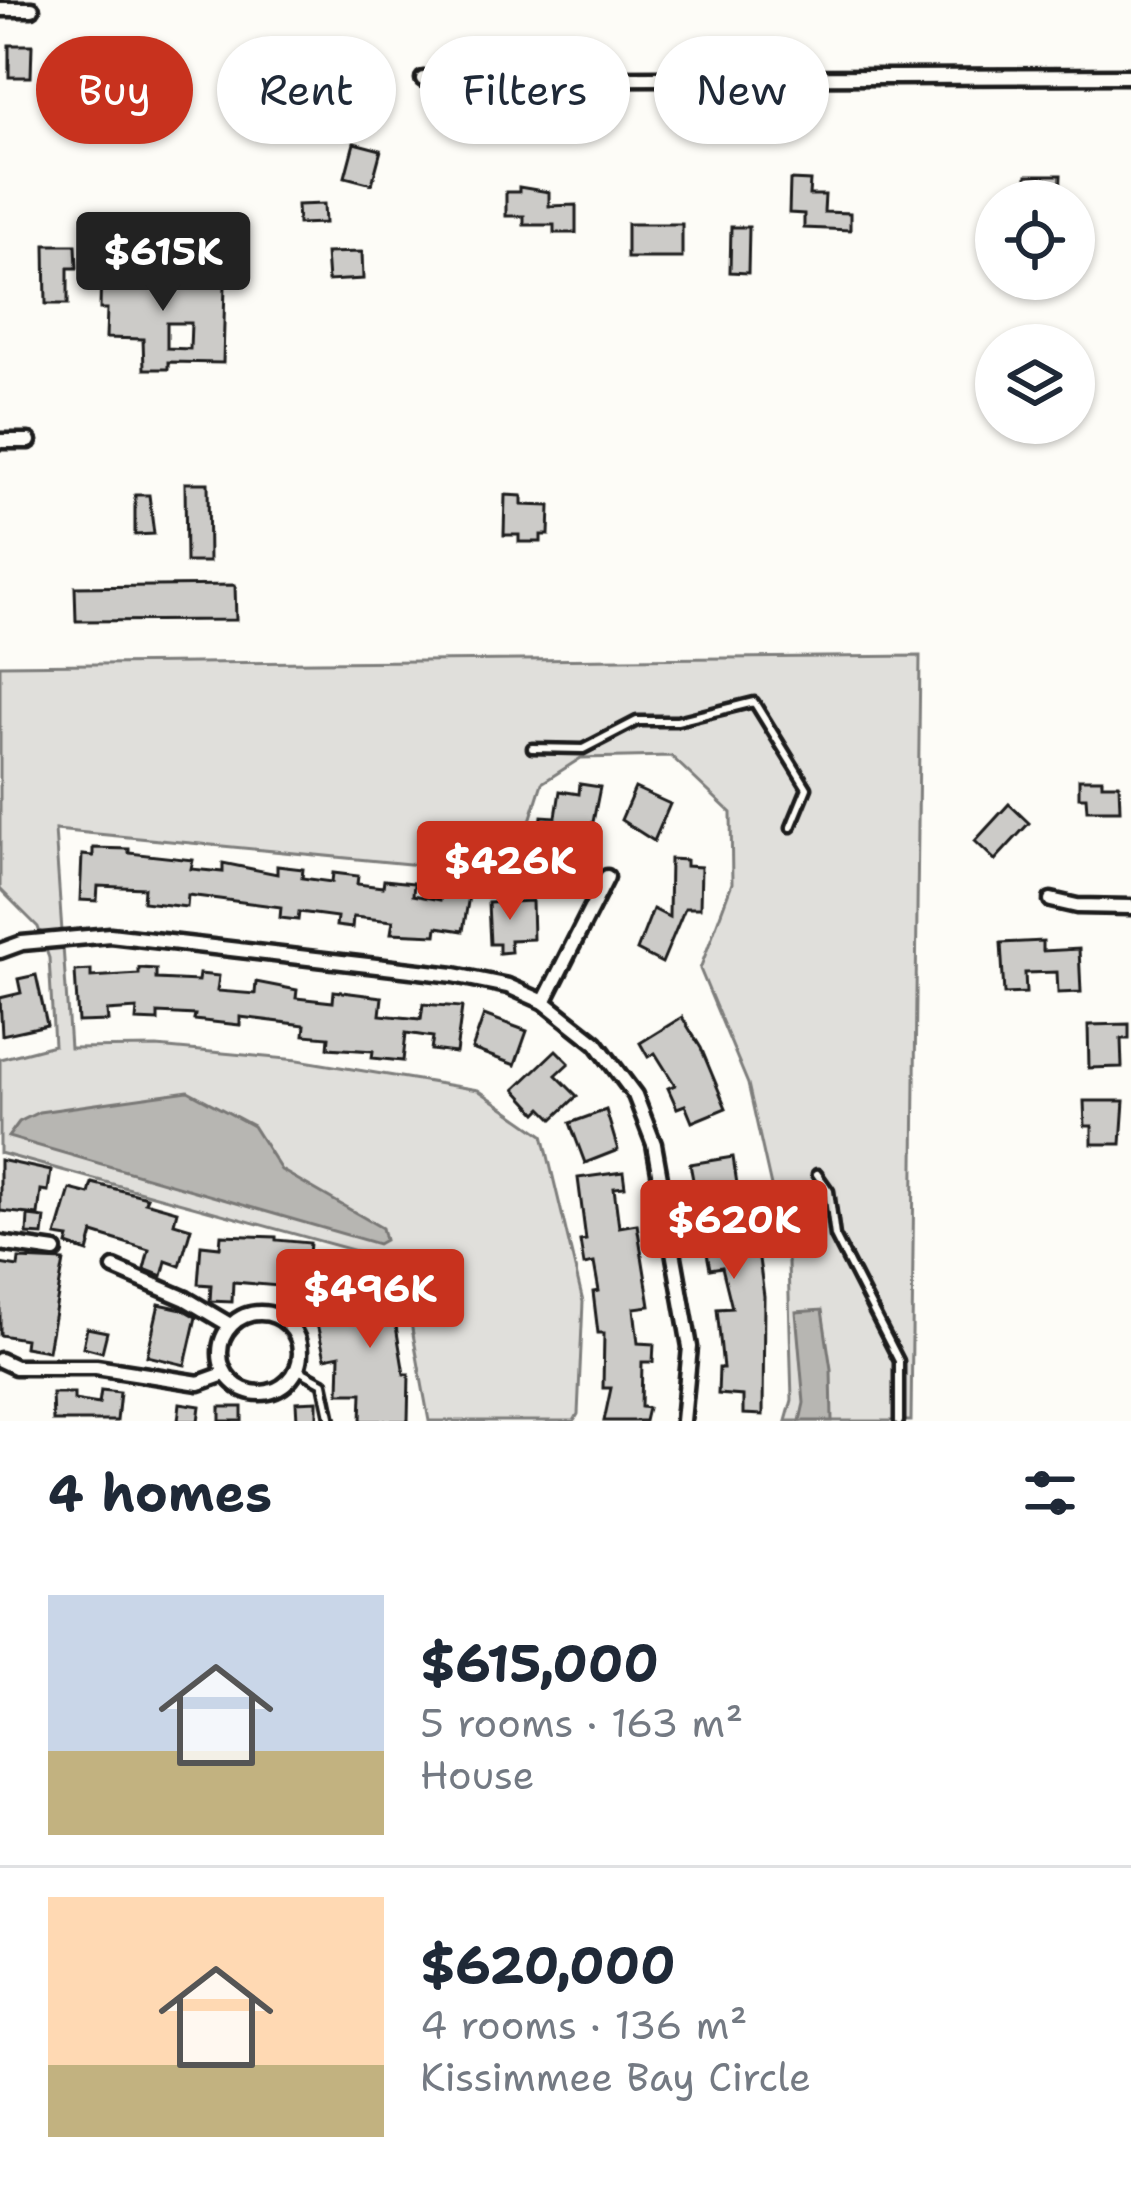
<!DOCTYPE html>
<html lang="en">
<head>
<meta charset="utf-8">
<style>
  :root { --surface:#fff; --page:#f6f6f7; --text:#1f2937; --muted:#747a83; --line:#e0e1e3; --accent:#c8321e }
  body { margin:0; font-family:"Shantell Sans",sans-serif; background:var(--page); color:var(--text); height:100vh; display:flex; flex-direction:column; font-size:45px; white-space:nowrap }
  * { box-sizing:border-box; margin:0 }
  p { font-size:39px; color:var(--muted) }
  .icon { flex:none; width:66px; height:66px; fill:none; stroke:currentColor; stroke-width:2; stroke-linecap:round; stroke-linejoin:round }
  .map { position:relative; height:1421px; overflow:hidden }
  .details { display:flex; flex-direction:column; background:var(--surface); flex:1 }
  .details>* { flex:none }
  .top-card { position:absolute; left:36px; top:36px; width:1059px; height:108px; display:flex; gap:24px }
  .buttons { position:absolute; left:975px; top:180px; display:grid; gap:24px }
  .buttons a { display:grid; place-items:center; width:120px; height:120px; border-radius:50%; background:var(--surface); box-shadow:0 3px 9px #0004; font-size:60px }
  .price { position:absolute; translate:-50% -102px; padding:0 27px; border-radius:12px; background:var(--accent); color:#fff; font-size:39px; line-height:78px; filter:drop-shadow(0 3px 6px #0008) }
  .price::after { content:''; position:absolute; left:50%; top:72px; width:36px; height:27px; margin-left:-18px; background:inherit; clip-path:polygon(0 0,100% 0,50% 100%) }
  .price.active { background:#222; color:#fff }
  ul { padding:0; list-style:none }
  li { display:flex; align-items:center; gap:36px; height:300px; padding:0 48px }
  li+li { border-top:3px solid var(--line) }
  li span { display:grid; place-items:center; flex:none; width:336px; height:240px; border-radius:0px; color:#555 }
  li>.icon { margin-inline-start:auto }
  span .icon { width:144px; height:144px; fill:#fffc; stroke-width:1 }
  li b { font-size:51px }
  h2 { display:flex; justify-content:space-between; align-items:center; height:144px; padding:0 48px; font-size:51px }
  .tag { padding:0 42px; border-radius:54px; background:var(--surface); box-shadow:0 3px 9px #0004; font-size:42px; line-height:108px }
  .tag.active { background:var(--accent); color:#fff }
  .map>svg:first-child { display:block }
  .green { fill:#e0dfdb; stroke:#7e7e7c; stroke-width:3 }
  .water { fill:#b7b6b2; stroke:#797876; stroke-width:3 }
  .building { fill:#cccbc8; stroke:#1c1c1c; stroke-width:3; fill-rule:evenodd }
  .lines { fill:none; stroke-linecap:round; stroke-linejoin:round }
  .service-casing { stroke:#1c1c1c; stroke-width:15 }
  .minor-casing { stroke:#1c1c1c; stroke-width:21 }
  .service { stroke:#fdfcf7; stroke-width:6 }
  .minor { stroke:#fdfcf7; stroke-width:12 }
</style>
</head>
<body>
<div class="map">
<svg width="1131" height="1421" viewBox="0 0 1131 1421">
  <rect width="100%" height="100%" fill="#fdfcf7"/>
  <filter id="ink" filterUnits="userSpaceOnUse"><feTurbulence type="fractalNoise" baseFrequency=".00833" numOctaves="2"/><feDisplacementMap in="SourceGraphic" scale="24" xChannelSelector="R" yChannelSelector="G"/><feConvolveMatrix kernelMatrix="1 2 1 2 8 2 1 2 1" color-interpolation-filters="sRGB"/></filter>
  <g filter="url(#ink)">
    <polygon class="green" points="920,656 911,1421 786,1421 792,1400 788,1262 748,1084 700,969 732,883 731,813 671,756 581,758 542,783 513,874 55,830 70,1048 157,1047 298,1060 478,1090 543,1135 583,1302 578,1414 574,1421 429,1421 400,1263 0,1153 0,1059 54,1045 49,958 38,927 0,889 0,665"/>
    <g class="water">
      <polygon points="188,1091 253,1126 281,1170 382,1228 385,1240 378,1244 8,1137 19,1122 39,1112"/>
      <polygon points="822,1310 831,1369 832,1421 800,1421 804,1403 796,1312"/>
    </g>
    <g class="building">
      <polygon points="9,45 32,45 31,77 9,77"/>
      <polygon points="354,143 381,150 372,184 345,177"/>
      <polygon points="1027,175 1061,175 1060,199 1027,199"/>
      <polygon points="790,180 810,181 809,195 825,195 824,212 850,213 850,230 804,228 804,214 789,213"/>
      <polygon points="519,187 549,192 549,206 576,205 576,233 554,233 554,225 524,225 524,216 506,216 506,192 519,192"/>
      <polygon points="324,204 325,223 298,224 297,205"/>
      <rect x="627" y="224" width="55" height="34"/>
      <polygon points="731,227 749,227 748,273 730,272"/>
      <polygon points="45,245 76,245 77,268 68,268 68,304 46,304"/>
      <polygon points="362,252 363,279 328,281 326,253"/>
      <path d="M106,253H136L135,274H166V283L225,284L223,363L168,362V369H144L143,339L106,338L107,309H100L101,269H106ZM167,323H191L190,349L167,348Z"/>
      <polygon points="185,483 208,483 209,562 186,562"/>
      <polygon points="135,495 149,495 154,534 135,535"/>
      <polygon points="505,495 522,496 522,505 550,506 549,535 541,535 541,542 519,542 519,535 504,535"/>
      <polygon points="235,585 236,620 76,621 75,587"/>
      <polygon points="1079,779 1102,779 1102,784 1119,784 1120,810 1087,810 1086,797 1079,797"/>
      <polygon points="580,784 600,787 589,842 540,834 542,816 556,817 560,791 579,794"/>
      <polygon points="635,788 670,804 654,841 621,820"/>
      <polygon points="1009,804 1029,823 995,860 975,841"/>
      <polygon points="93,848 129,849 129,853 193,860 191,869 223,872 223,863 277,874 277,866 303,869 302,878 332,882 333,873 358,876 357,884 383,887 384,880 414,883 413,895 440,900 442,886 470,890 463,931 437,927 436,935 391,933 393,921 353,917 352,928 336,926 337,917 299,912 298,920 280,918 281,907 188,895 187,907 143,902 144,888 98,886 97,901 80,900 82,855 93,856"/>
      <polygon points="670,859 686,860 686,866 701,867 700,908 685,908 662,963 637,950 653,909 669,917"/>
      <polygon points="532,901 533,939 510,940 511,952 499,953 499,944 490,944 488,903"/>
      <polygon points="1043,941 1043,951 1079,949 1081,992 1058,993 1057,972 1025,973 1026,993 1004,994 1001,943"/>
      <polygon points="139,968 156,969 156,979 198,981 199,974 219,976 217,991 255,994 256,982 297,990 296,998 333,1002 334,991 382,997 380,1015 421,1019 423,1004 462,1007 456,1053 431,1050 433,1037 406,1033 403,1061 372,1058 373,1051 328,1048 329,1037 304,1035 305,1025 240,1017 240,1025 194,1020 195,1015 158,1013 158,1021 136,1020 137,1009 107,1011 108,1021 78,1022 75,971 91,970 91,977 139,974"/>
      <polygon points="36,975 47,1025 2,1035 0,998 21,993 18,979"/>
      <polygon points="484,1015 527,1031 515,1065 472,1049"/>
      <polygon points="682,1017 701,1048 726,1108 692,1122 685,1105 677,1108 668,1088 675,1085 655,1053 648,1057 640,1043"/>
      <polygon points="1129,1024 1129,1039 1121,1039 1122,1067 1089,1068 1088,1025"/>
      <polygon points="556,1050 569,1063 556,1075 577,1096 553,1119 542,1108 537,1113 515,1089"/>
      <polygon points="1084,1101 1124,1101 1121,1144 1092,1144 1092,1126 1085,1126"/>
      <polygon points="606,1110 618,1150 585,1163 570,1123"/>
      <polygon points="733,1157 746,1245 757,1244 764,1296 763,1415 743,1414 743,1396 718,1394 719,1368 723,1368 717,1309 732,1308 722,1267 710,1269 690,1164"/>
      <polygon points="0,1160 51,1171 48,1191 41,1190 38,1215 0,1211"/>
      <polygon points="623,1172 625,1187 614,1188 619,1227 637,1224 650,1306 634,1308 638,1343 654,1344 653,1362 642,1362 641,1407 648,1408 645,1421 604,1421 611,1388 603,1388 604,1333 598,1333 593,1292 599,1291 594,1263 584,1265 580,1241 586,1240 578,1178"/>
      <polygon points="92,1183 147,1197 145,1202 177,1211 174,1223 191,1228 180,1266 166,1261 162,1276 144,1269 149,1250 93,1233 88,1252 67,1245 69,1238 56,1236 70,1189 89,1194"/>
      <polygon points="28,1216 45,1218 43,1235 27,1234"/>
      <polygon points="221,1235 276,1237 276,1240 310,1243 309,1254 327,1256 324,1295 310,1294 309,1309 290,1308 291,1287 233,1282 232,1302 210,1301 211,1285 198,1284 201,1245 220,1247"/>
      <polygon points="19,1259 64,1261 48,1351 24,1347 25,1339 0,1335 0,1264 18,1267"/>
      <polygon points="387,1272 404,1374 409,1374 408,1421 361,1421 362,1393 339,1393 340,1355 325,1358 317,1324 346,1318 343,1287 364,1284 363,1276"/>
      <polygon points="159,1304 182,1309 196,1317 185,1365 147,1356"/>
      <polygon points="87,1328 107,1332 102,1352 83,1347"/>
      <polygon points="101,1390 120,1392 117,1421 53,1421 52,1393 74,1393 74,1400 99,1404"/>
      <polygon points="317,1401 317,1419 297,1420 296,1402"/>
      <polygon points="180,1403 200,1406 198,1421 178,1421"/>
      <rect x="220" y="1407" width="22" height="14"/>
    </g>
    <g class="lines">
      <defs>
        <g id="service">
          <polyline points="532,748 583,749 637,721 677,721 754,702 807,788 791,827"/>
          <polyline points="817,1174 829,1191 835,1236 899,1361 899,1421"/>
          <polyline points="297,1369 323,1383 331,1421"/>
        </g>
        <g id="minor">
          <polyline points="0,9 32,9"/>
          <polyline points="423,79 1131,76"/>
          <polyline points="0,441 29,441"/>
          <polyline points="1051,900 1077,906 1131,907"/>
          <polyline points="0,951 22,943 110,935 454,975 508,986 544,1002 596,1043 635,1095 654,1144 690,1347 683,1421"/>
          <polyline points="544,1002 607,877"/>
          <polyline points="0,1243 55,1251"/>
          <polyline points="114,1268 186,1299 230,1325"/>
          <circle cx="260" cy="1353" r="40"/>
          <polyline points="0,1360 15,1367 96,1367 199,1383 224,1374"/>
        </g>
      </defs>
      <use href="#service" class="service-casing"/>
      <use href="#minor" class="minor-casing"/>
      <use href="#service" class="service"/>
      <use href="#minor" class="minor"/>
    </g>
  </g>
</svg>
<div class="buttons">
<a><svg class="icon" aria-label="locate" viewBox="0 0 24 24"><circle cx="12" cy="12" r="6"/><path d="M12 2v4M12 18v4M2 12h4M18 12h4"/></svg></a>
<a><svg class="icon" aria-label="layers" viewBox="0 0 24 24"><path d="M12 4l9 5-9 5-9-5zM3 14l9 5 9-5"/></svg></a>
</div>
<b class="price active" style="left:163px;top:314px">$615K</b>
<b class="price" style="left:510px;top:923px">$426K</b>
<b class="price" style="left:734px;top:1282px">$620K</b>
<b class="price" style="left:370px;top:1351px">$496K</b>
<div class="top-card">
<a class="tag active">Buy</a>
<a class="tag">Rent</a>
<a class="tag">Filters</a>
<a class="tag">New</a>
</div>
</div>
<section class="details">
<h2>4 homes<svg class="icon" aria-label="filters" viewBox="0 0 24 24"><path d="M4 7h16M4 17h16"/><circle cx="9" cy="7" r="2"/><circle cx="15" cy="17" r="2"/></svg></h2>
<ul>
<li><span style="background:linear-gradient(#c9d6e8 65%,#c2b280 0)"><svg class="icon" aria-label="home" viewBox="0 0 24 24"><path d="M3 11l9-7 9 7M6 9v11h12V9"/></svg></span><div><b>$615,000</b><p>5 rooms · 163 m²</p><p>House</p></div></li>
<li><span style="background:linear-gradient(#ffd9b3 70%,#c2b280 0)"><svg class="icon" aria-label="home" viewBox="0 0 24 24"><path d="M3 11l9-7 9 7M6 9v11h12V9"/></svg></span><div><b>$620,000</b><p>4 rooms · 136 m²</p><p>Kissimmee Bay Circle</p></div></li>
</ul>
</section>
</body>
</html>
